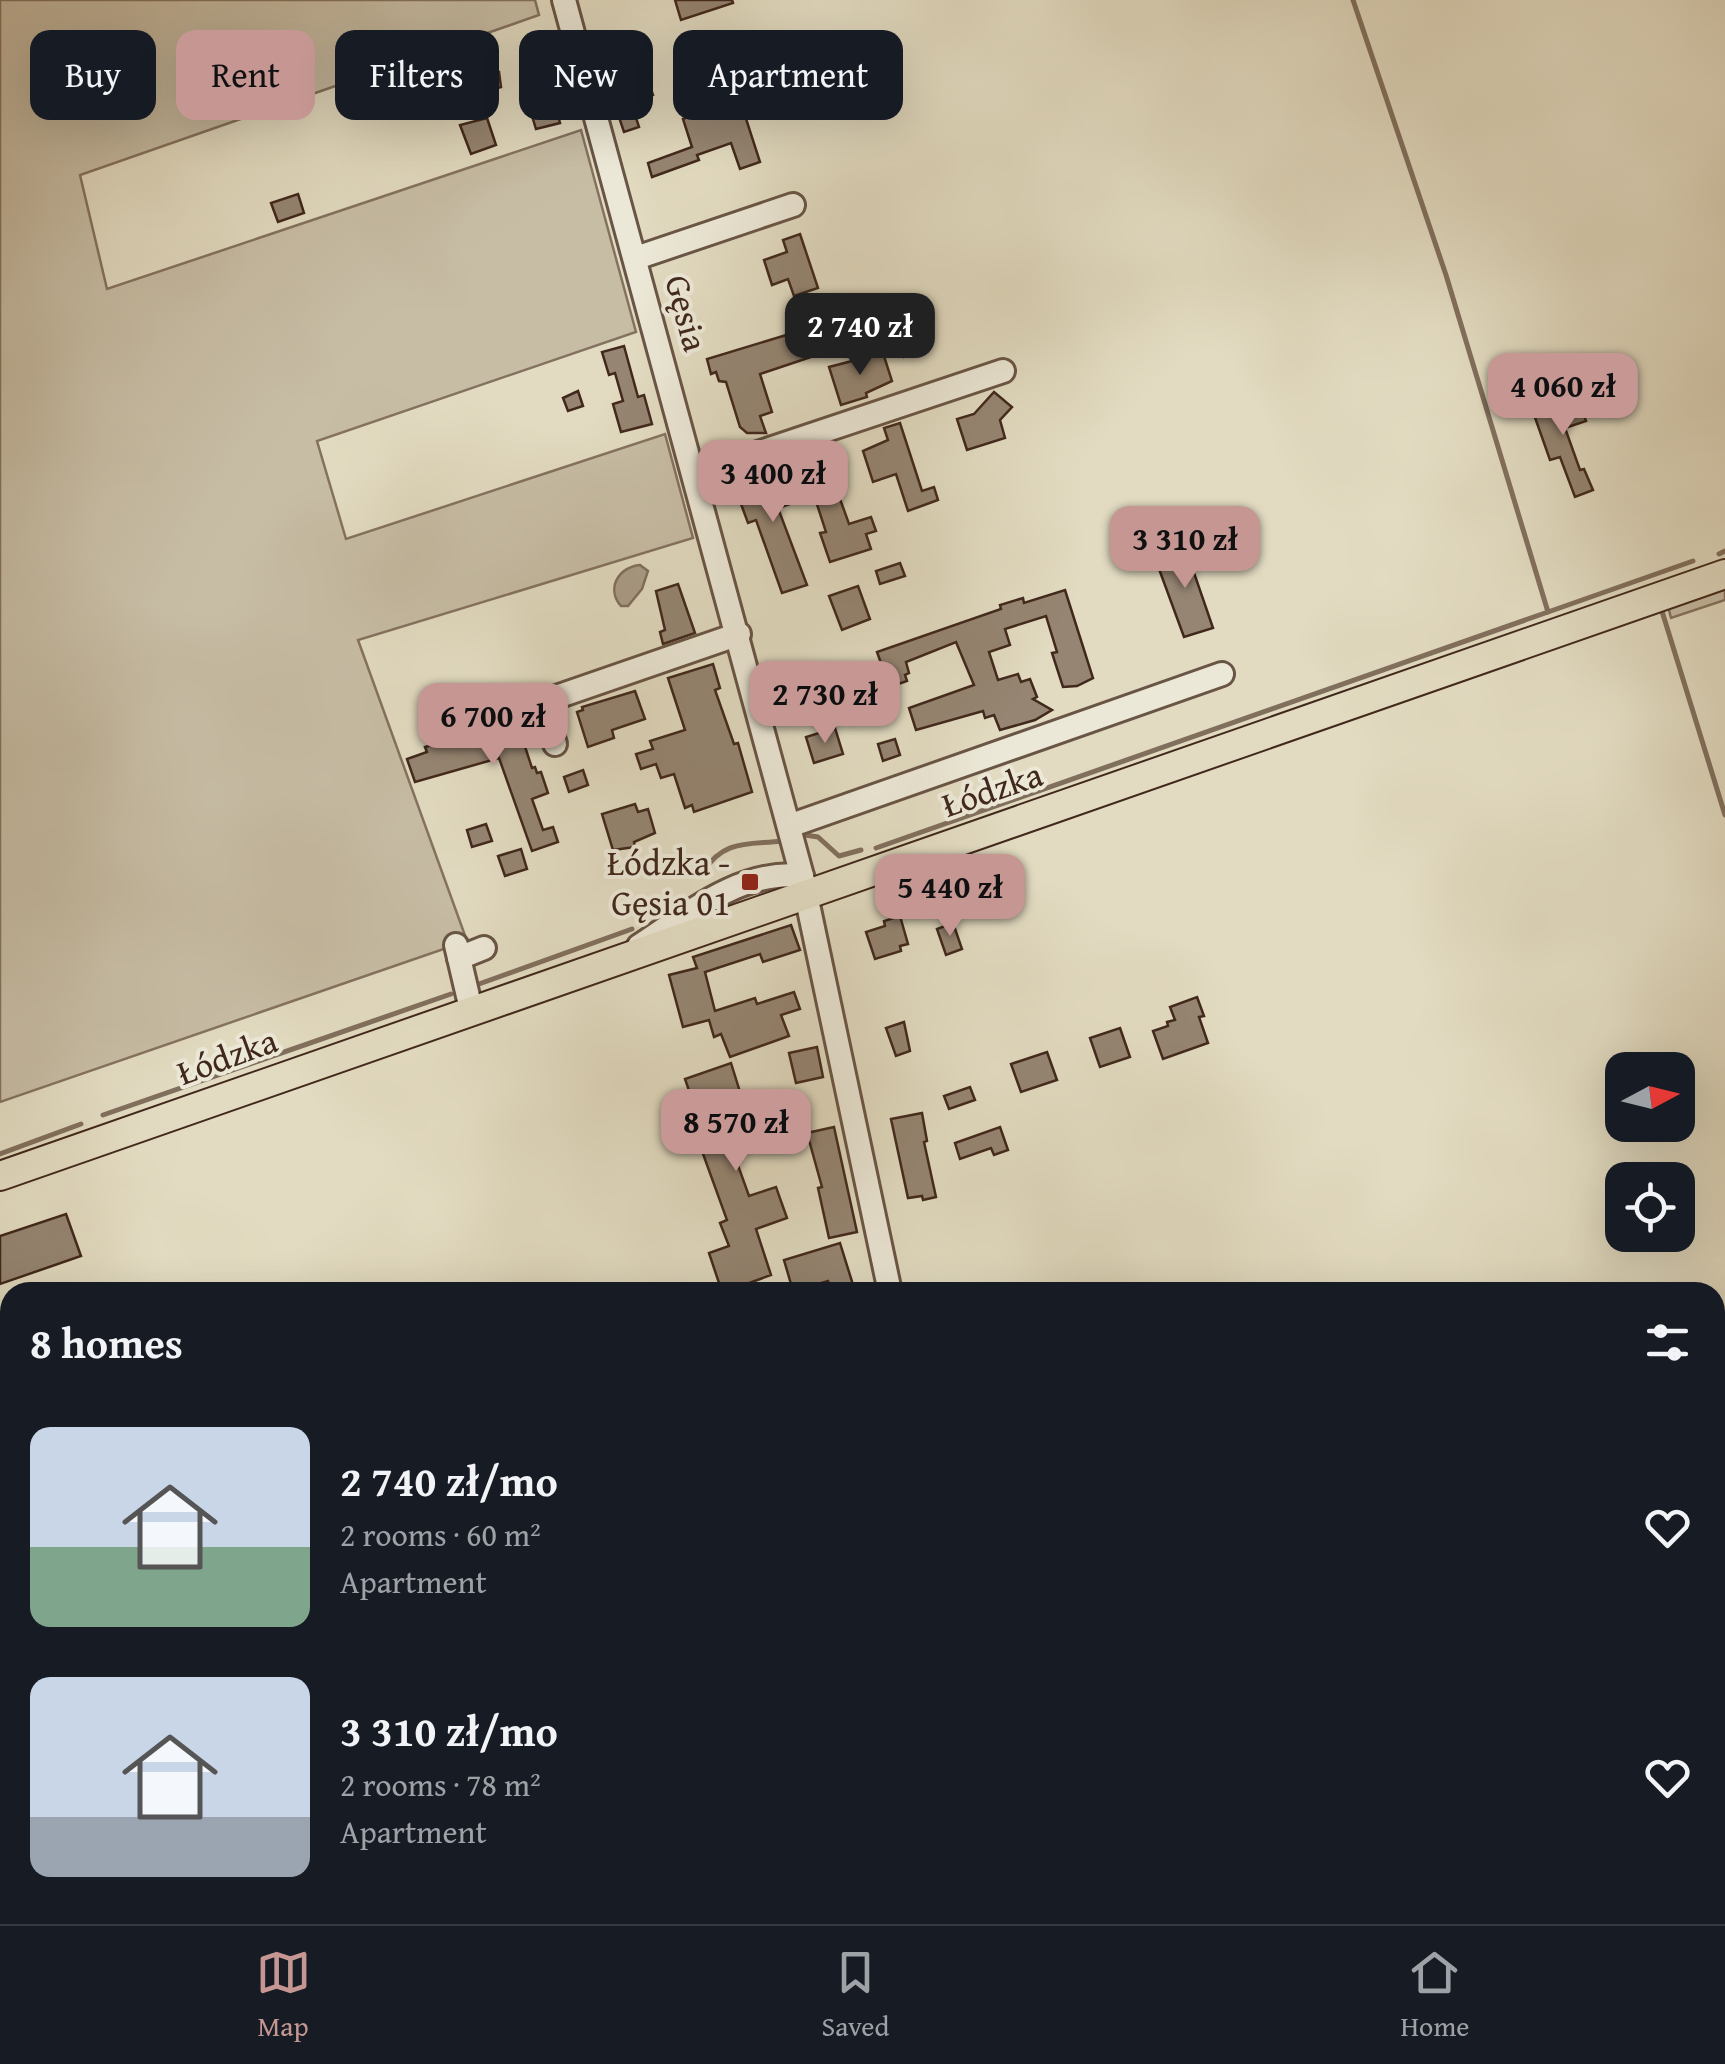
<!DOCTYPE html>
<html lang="en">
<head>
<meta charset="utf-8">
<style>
  :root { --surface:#171b24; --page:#242831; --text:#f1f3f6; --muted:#9ea1a6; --line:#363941; --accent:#c59692 }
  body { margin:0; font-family:"Gentium Book Plus",serif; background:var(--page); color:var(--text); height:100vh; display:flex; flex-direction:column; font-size:38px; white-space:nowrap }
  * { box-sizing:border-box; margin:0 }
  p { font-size:32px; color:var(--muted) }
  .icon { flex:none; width:55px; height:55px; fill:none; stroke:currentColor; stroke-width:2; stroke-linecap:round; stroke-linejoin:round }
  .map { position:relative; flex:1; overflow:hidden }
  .sheet { position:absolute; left:0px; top:1282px; width:1725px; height:642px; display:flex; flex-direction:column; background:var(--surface); border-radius:30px 30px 0 0; box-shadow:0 10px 40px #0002 }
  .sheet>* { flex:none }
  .hud { position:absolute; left:30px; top:30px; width:1000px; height:90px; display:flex; gap:20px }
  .needle { width:65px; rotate:83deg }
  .buttons { position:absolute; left:1605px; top:1052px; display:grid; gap:20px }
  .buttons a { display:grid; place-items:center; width:90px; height:90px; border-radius:20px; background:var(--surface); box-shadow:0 10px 40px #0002; font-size:50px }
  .price { position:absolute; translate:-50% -85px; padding:0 22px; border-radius:20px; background:var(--accent); color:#111; font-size:32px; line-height:65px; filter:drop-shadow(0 2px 5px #0008) }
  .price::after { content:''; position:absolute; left:50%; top:60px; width:30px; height:22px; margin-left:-15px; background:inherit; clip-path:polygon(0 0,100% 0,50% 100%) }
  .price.selected { background:#222; color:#fff }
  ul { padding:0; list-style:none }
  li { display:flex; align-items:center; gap:30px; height:250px; padding:0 30px }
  li span { display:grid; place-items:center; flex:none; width:280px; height:200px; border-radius:20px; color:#555 }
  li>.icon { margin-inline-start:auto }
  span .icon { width:120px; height:120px; fill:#fffc; stroke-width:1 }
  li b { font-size:42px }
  h2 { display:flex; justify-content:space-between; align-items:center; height:120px; padding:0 30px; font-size:42px }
  .tag { padding:0 35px; border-radius:20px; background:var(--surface); box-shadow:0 10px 40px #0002; font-size:35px; line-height:90px }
  .tag.selected { background:var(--accent); color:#111 }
  .menu { display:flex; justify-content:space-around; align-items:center; height:140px; border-top:2px solid var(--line); background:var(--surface); font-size:28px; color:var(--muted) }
  .menu a { display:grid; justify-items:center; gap:5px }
  .menu .selected { color:var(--accent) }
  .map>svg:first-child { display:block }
  .green { fill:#c7bda5; stroke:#847260; stroke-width:2.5 }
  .water { fill:#ab9e89; stroke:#816f5d; stroke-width:2.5 }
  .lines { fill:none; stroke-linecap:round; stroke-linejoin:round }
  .stream { stroke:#816f5d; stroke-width:5 }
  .building { fill:#958572; stroke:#41281c; stroke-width:2.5 }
  .minor-casing { stroke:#695545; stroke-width:28 }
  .major-casing { stroke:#41281c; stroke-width:32 }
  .minor { stroke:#ece8d7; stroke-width:22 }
  .major { stroke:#e2dbc1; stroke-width:28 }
  .poi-dot { fill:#8f2418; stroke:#ece8d7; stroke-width:4 }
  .labels { text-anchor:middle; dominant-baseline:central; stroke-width:8; stroke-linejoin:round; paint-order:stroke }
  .street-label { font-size:35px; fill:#41281c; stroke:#ece8d7 }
  .poi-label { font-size:35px; fill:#41281c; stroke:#ece8d7; text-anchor:end }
</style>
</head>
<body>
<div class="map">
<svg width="1725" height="1924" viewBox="0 0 1725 1924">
  <rect width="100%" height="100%" fill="#e2dbc1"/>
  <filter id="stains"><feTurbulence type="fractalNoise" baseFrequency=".002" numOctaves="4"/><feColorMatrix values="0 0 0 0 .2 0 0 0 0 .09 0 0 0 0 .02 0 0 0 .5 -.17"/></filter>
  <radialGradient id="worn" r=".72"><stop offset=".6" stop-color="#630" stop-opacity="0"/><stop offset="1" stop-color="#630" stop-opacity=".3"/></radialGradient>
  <g class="green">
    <polygon points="0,0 535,0 539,15 80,175 107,289 581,130 636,332 317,441 346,539 665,434 693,538 358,640 467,941 0,1102"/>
    <polygon points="1725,586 1725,600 1671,618 1668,606"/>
  </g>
  <path class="water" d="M640,565L648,571L642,589L628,606H621C606,589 618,567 640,565Z"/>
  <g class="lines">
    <g class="stream">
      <polyline points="1353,0 1446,275 1548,612 1693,561"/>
      <polyline points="1719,554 1725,551"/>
      <polyline points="1661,608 1725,815"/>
      <polyline points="805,835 818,837 839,856 861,850"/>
      <polyline points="876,848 1548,612"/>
      <path d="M703,872C724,839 748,845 782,841"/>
      <polyline points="479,984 632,929"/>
      <polyline points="103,1115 451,994"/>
      <polyline points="0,1154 81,1124"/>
    </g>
  </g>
  <g class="building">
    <polygon points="675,0 732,0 733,3 681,20"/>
    <polygon points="448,49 457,74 428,84 419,60"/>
    <polygon points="621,57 627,74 644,68 653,95 631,102 639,127 624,132 601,64"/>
    <polygon points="499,72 501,87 479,93 475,79"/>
    <polygon points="690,78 702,112 740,100 760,162 740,169 731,143 697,155 699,160 652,177 648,163 692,147 683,119 688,117 676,83"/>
    <polygon points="798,83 803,97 782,104 777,91"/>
    <polygon points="554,100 560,123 536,129 529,106"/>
    <polygon points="487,118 496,145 471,154 460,125"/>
    <polygon points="298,194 304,213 278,222 271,203"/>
    <polygon points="800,234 818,288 794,296 788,279 772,285 764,260 787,252 783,240"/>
    <polygon points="826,323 835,349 760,374 772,412 760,416 766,433 747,433 740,427 726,382 719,381 716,372 711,374 707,359"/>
    <polygon points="922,327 929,349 904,357 897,335"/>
    <polygon points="624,346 638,397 644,395 652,424 621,432 613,404 623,401 615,373 609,375 602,352"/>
    <polygon points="883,353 892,381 866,393 867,397 841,405 829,367"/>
    <polygon points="578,391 583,406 568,411 563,398"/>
    <polygon points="994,392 1012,407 1000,420 1005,438 967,450 957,419 974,414"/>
    <polygon points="1577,394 1586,421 1565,428 1580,470 1584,469 1593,490 1575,497 1560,457 1550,460 1532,409"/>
    <polygon points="900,423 922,491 934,487 938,500 908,511 896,474 873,482 863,451 888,440 884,428"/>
    <polygon points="764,467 769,484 788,478 796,502 778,508 807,585 782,593 756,520 748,523 741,504 748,502 739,475"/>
    <polygon points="834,482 849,524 871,517 876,531 866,534 871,549 830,562 820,533 826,532 812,489"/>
    <polygon points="1190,547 1197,569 1193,570 1213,628 1184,637 1155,558"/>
    <polygon points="900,563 905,576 880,584 876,571"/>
    <polygon points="678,584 695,633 663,644 660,632 665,630 656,591"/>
    <polygon points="858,586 870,619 842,630 829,596"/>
    <polygon points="1065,590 1093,678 1077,686 1063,687 1052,653 1057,652 1046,616 1005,629 1010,645 989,652 998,680 1018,674 1021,682 1030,679 1037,697 1033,699 1052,710 1035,720 1000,730 994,715 985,718 983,711 916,730 909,708 974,685 956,642 906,662 909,673 905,675 907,681 884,689 877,668 882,666 877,652 1001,609 1000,605 1023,598 1024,603"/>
    <polygon points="713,664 720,688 715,690 734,744 738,743 752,792 694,812 692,805 685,808 674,774 661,778 656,764 641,769 636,754 653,749 650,741 685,730 668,678"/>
    <polygon points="635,691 645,719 612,730 614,738 588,747 577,712 583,710 582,707"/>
    <polygon points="514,713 532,768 535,767 537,773 541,772 548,793 532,799 543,830 553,827 558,842 532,851 499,758 415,782 407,759 427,752 425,747 481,729 479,724"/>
    <polygon points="835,728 843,754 814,763 806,737"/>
    <polygon points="895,739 900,755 883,761 878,744"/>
    <polygon points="583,770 588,785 569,792 564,777"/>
    <polygon points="635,804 638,812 648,809 655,833 634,842 635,847 613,850 602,814"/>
    <polygon points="486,824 492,841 472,847 467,830"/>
    <polygon points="521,849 527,869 505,876 498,856"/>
    <polygon points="900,916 908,944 900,946 901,951 875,959 866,932 885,926 884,921"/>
    <polygon points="953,923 962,949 946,955 937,929"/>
    <polygon points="791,925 800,950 763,962 760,954 705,972 715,1011 755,998 757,1004 794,992 800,1009 781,1015 789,1036 730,1057 721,1034 714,1037 709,1020 683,1027 669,975 697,968 693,957"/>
    <polygon points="1197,997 1204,1016 1199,1017 1208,1043 1163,1059 1153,1031 1168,1026 1167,1022 1175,1020 1170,1007"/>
    <polygon points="904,1022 910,1051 896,1056 886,1028"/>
    <polygon points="1120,1028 1130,1057 1100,1067 1090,1038"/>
    <polygon points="817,1047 823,1077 796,1083 789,1053"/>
    <polygon points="1047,1052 1057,1080 1021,1092 1011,1064"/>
    <polygon points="731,1063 745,1108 773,1098 784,1128 731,1146 749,1196 776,1187 787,1218 756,1229 771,1275 749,1283 752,1292 722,1292 709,1253 729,1246 720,1223 727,1220 702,1151 709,1149 685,1079"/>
    <polygon points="970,1087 975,1100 949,1109 944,1096"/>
    <polygon points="922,1113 927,1141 924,1142 936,1197 923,1200 922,1196 908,1198 891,1119"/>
    <polygon points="834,1127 857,1232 829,1238 818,1188 822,1187 807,1133"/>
    <polygon points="1000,1127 1008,1150 994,1155 991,1148 960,1159 955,1143"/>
    <polygon points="66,1214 81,1256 0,1284 0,1236"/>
    <polygon points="840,1243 854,1288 831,1292 828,1281 793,1291 784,1260"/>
  </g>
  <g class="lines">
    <defs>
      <g id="minor">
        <polyline points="564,0 802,876 890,1292"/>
        <polyline points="636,258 793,205"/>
        <polyline points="695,474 1003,371"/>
        <polyline points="555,744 542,702 739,634"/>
        <polyline points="789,826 1222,674"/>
        <polyline points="456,945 471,1009"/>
        <path d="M639,946C688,914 741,869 802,876"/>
        <polyline points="459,958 484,948"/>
        <polyline points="1017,1915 1019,1924"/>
      </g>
      <polyline id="major" points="0,1176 1725,574"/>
    </defs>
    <use href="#minor" class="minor-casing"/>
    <use href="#major" class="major-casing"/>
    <use href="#minor" class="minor"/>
    <use href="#major" class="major"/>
  </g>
  <rect class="poi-dot" x="740" y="872" width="20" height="20" rx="5"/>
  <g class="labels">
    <g class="street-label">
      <text transform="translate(687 313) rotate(75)">Gęsia</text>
      <text transform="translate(992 789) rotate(-19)">Łódzka</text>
      <text transform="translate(227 1056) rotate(-20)">Łódzka</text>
    </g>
    <g class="poi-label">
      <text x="730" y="862">Łódzka -<tspan x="730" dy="40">Gęsia 01</tspan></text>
    </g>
  </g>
  <rect width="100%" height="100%" filter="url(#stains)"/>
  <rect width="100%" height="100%" fill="url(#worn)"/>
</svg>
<div class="buttons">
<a><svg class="needle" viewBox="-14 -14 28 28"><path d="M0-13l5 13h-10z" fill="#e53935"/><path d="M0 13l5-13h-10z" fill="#9ea1a6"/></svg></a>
<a><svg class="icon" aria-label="locate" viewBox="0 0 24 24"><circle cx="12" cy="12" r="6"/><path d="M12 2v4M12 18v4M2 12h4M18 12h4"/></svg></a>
</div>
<b class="price selected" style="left:860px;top:378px">2 740 zł</b>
<b class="price" style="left:1563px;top:438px">4 060 zł</b>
<b class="price" style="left:773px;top:525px">3 400 zł</b>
<b class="price" style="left:1185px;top:591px">3 310 zł</b>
<b class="price" style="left:825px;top:746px">2 730 zł</b>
<b class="price" style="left:493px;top:768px">6 700 zł</b>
<b class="price" style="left:950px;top:939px">5 440 zł</b>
<b class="price" style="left:736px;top:1174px">8 570 zł</b>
<div class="hud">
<a class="tag">Buy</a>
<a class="tag selected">Rent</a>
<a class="tag">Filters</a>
<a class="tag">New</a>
<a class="tag">Apartment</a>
</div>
<section class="sheet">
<h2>8 homes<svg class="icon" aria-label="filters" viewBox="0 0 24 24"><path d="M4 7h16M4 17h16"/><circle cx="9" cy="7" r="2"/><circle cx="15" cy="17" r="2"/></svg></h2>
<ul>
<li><span style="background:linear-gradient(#c9d6e8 60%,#7fa58c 0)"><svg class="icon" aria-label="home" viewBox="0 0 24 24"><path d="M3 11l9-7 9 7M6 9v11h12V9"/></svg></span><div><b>2 740 zł/mo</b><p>2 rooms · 60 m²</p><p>Apartment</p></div><svg class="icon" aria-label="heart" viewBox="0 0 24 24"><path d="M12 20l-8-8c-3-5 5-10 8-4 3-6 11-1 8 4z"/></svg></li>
<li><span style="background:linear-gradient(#c9d6e8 70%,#9aa5b1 0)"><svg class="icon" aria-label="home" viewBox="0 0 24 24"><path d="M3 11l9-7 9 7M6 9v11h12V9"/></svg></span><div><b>3 310 zł/mo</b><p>2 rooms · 78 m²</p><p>Apartment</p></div><svg class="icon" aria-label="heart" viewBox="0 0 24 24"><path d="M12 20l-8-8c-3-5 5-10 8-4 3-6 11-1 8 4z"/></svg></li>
</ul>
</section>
</div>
<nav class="menu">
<a class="selected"><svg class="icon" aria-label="map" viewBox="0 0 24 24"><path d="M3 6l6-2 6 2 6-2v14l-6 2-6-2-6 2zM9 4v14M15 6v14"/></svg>Map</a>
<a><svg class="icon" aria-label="saved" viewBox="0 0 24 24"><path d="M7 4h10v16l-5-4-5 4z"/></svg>Saved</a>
<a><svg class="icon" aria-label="home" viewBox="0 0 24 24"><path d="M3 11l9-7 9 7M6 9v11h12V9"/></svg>Home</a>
</nav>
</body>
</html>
